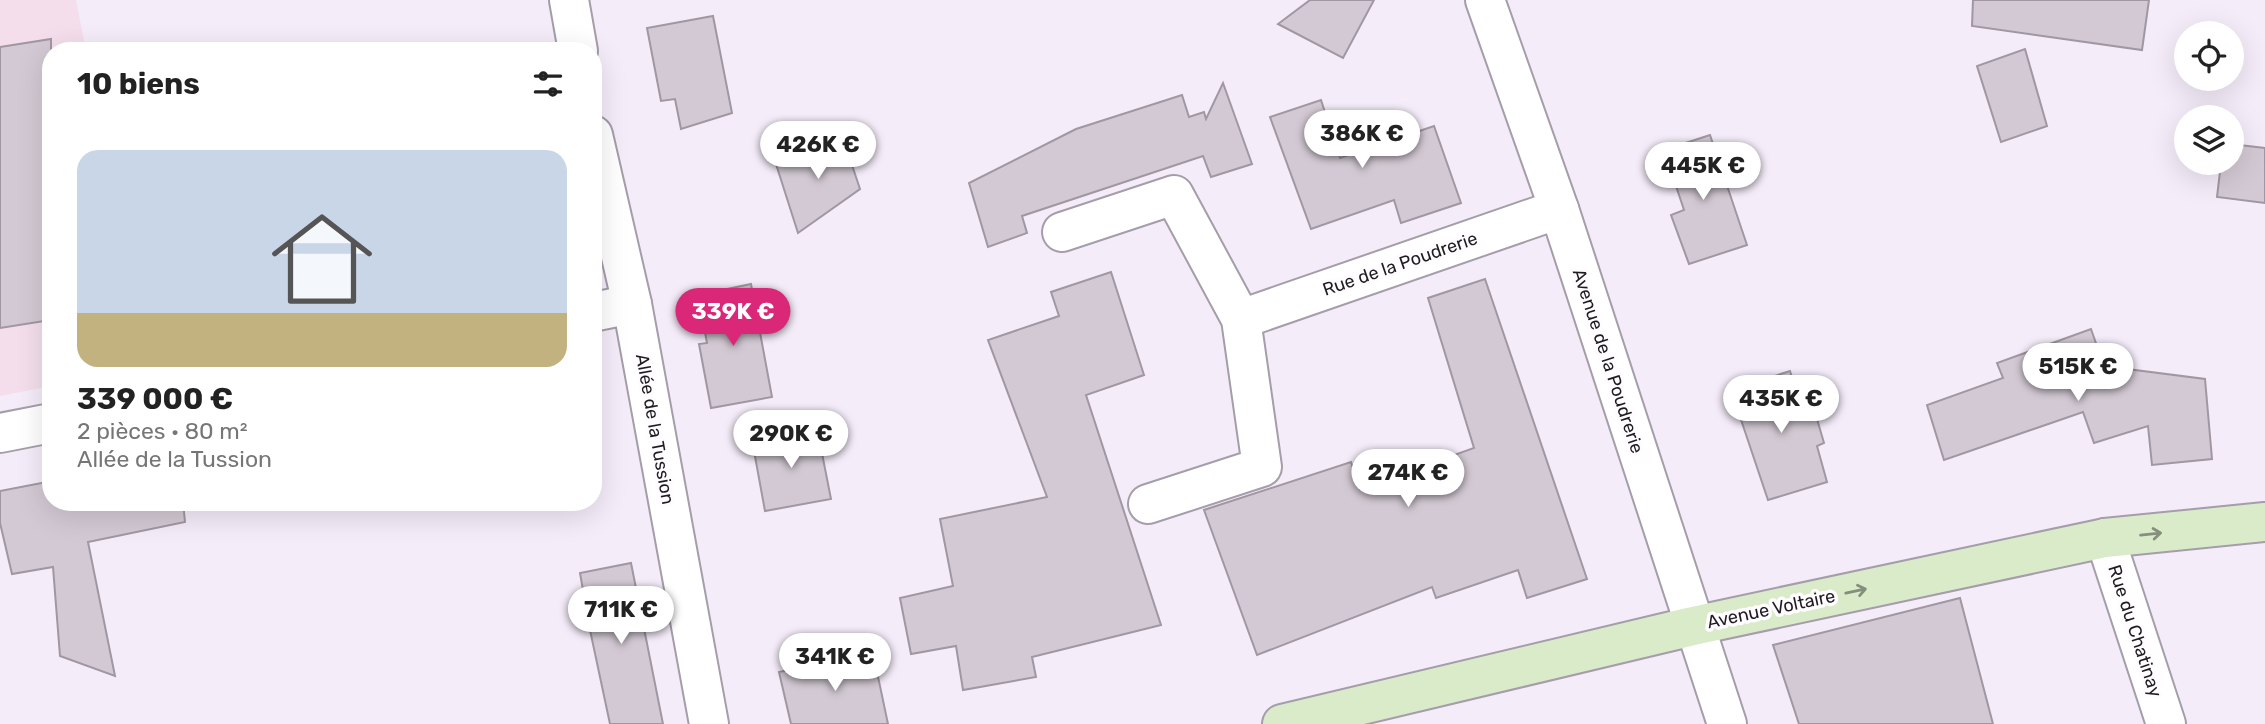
<!DOCTYPE html>
<html lang="fr">
<head>
<meta charset="utf-8">
<style>
  :root { --surface:#fff; --page:#f6f6f6; --text:#222; --muted:#767676; --accent:#db2777 }
  body { margin:0; font-family:Rubik,sans-serif; background:var(--page); color:var(--text); height:100vh; display:flex; flex-direction:column; font-size:26px; white-space:nowrap }
  * { box-sizing:border-box; margin:0 }
  p { font-size:23px; color:var(--muted) }
  .icon { flex:none; width:38px; height:38px; fill:none; stroke:currentColor; stroke-width:2; stroke-linecap:round; stroke-linejoin:round }
  .map { position:relative; flex:1; overflow:hidden }
  .side { position:absolute; left:42px; top:42px; width:560px; height:469px; display:flex; flex-direction:column; background:var(--surface); border-radius:28px; box-shadow:0 7px 28px #0002 }
  .side>* { flex:none }
  .fabs { position:absolute; left:2174px; top:21px; display:grid; gap:14px }
  .fabs a { display:grid; place-items:center; width:70px; height:70px; border-radius:50%; background:var(--surface); box-shadow:0 7px 28px #0002; font-size:35px }
  .price { position:absolute; translate:-50% -60px; padding:0 16px; border-radius:24px; background:#fff; color:#222; font-size:23px; line-height:46px; filter:drop-shadow(0 2px 4px #0008) }
  .price::after { content:''; position:absolute; left:50%; top:42px; width:21px; height:16px; margin-left:-10px; background:inherit; clip-path:polygon(0 0,100% 0,50% 100%) }
  .price.current { background:var(--accent); color:#fff }
  ul { padding:0; list-style:none }
  li { display:grid; align-content:center; gap:14px; height:371px; padding:0 35px }
  li span { display:grid; place-items:center; height:217px; border-radius:21px; color:#555 }
  li>.icon { margin-inline-start:auto }
  span .icon { width:126px; height:126px; fill:#fffc; stroke-width:1 }
  li b { font-size:30px }
  h2 { display:flex; justify-content:space-between; align-items:center; height:84px; padding:0 35px; font-size:30px }
  .map>svg:first-child { display:block }
  .education { fill:#f4deec }
  .building { fill:#d3c9d4; stroke:#a197a2; stroke-width:2 }
  .lines { fill:none; stroke-linecap:round; stroke-linejoin:round }
  .street-casing { stroke:#a59da9; stroke-width:42 }
  .secondary-casing { stroke:#a59da9; stroke-width:42 }
  .street { stroke:#fff; stroke-width:38 }
  .secondary { stroke:#daebc9; stroke-width:38 }
  .oneway { stroke:#868e7d }
  .labels { text-anchor:middle; dominant-baseline:central; stroke-width:7; stroke-linejoin:round; paint-order:stroke }
  .street-label { font-size:18px; fill:#1f1c21; stroke:#fefcff }
</style>
</head>
<body>
<div class="map">
<svg width="2265" height="724" viewBox="0 0 2265 724">
  <rect width="100%" height="100%" fill="#f4ecf9"/>
  <polygon class="education" points="0,0 76,0 86,51 51,51 51,386 0,396"/>
  <g class="building">
    <polygon points="1310,0 1374,0 1343,58 1278,24"/>
    <polygon points="1973,0 2149,0 2142,50 1972,26"/>
    <polygon points="713,16 732,113 681,129 675,99 661,101 647,28"/>
    <polygon points="51,39 51,320 0,328 0,47"/>
    <polygon points="2025,49 2047,126 2001,142 1977,66"/>
    <polygon points="1223,83 1252,164 1211,177 1203,156 1022,216 1027,233 988,247 969,183 1076,129 1182,95 1189,117 1204,112 1206,119"/>
    <polygon points="1321,100 1340,158 1434,126 1461,203 1401,223 1394,200 1311,229 1270,117"/>
    <polygon points="842,135 860,189 798,233 776,164"/>
    <polygon points="1710,135 1747,245 1689,264 1671,215 1684,210 1664,150"/>
    <polygon points="2231,144 2265,148 2265,203 2217,197 2221,163 2231,163"/>
    <polygon points="1111,272 1144,375 1086,395 1161,625 1032,657 1036,677 963,690 956,646 911,654 900,598 953,586 940,519 1047,497 988,340 1059,316 1051,292"/>
    <polygon points="1485,279 1587,579 1527,598 1518,570 1436,598 1432,587 1257,655 1204,510 1351,462 1360,489 1474,448 1428,298"/>
    <polygon points="751,284 772,397 711,408 699,344 707,343 698,295"/>
    <polygon points="2091,329 2104,366 2205,379 2212,459 2152,465 2148,426 2094,443 2083,412 1944,460 1927,405 2003,378 1997,363"/>
    <polygon points="1790,371 1801,405 1812,402 1824,443 1817,446 1827,482 1768,500 1731,390"/>
    <polygon points="817,428 831,499 765,511 752,440"/>
    <polygon points="51,474 51,502 183,502 185,522 88,542 115,676 60,656 53,567 12,574 0,523 0,491 47,482 46,475"/>
    <polygon points="631,563 663,724 610,724 590,630 580,573"/>
    <polygon points="1960,598 1993,724 1799,724 1773,645"/>
    <polygon points="873,653 888,724 791,724 779,672"/>
  </g>
  <g class="lines">
    <defs>
      <g id="street">
        <polyline points="569,0 578,51"/>
        <polyline points="1485,0 1559,209 1727,724"/>
        <polyline points="593,135 632,304 709,724"/>
        <polyline points="1062,232 1174,195 1241,319 1262,467 1148,504"/>
        <polyline points="593,312 632,304"/>
        <polyline points="1241,319 1559,209"/>
        <polyline points="0,433 51,423"/>
        <polyline points="2105,538 2166,724"/>
      </g>
      <polyline id="secondary" points="1282,724 1693,626 2105,538 2265,522"/>
    </defs>
    <use href="#street" class="street-casing"/>
    <use href="#secondary" class="secondary-casing"/>
    <use href="#street" class="street"/>
    <use href="#secondary" class="secondary"/>
  </g>
  <defs><path id="oneway-shaft" d="M-6 0H5M1.5-3L5.5 0L1.5 3" fill="none" stroke-width="1.6" stroke-linecap="round" stroke-linejoin="round" transform="scale(1.75)"/></defs>
  <g class="oneway">
    <use href="#oneway-shaft" transform="translate(2151 534) rotate(-6)"/>
    <use href="#oneway-shaft" transform="translate(1856 591) rotate(-12)"/>
  </g>
  <g class="labels">
    <g class="street-label">
      <text transform="translate(1400 264) rotate(-19)">Rue de la Poudrerie</text>
      <text transform="translate(1608 361) rotate(72)">Avenue de la Poudrerie</text>
      <text transform="translate(655 429) rotate(80)">Allée de la Tussion</text>
      <text transform="translate(1771 609) rotate(-12)">Avenue Voltaire</text>
      <text transform="translate(2135 631) rotate(72)">Rue du Chatinay</text>
    </g>
  </g>
</svg>
<div class="fabs">
<a><svg class="icon" aria-label="locate" viewBox="0 0 24 24"><circle cx="12" cy="12" r="6"/><path d="M12 2v4M12 18v4M2 12h4M18 12h4"/></svg></a>
<a><svg class="icon" aria-label="layers" viewBox="0 0 24 24"><path d="M12 4l9 5-9 5-9-5zM3 14l9 5 9-5"/></svg></a>
</div>
<b class="price" style="left:1362px;top:170px">386K €</b>
<b class="price" style="left:818px;top:181px">426K €</b>
<b class="price" style="left:1703px;top:202px">445K €</b>
<b class="price current" style="left:733px;top:348px">339K €</b>
<b class="price" style="left:2078px;top:403px">515K €</b>
<b class="price" style="left:1781px;top:435px">435K €</b>
<b class="price" style="left:791px;top:470px">290K €</b>
<b class="price" style="left:1408px;top:509px">274K €</b>
<b class="price" style="left:621px;top:646px">711K €</b>
<b class="price" style="left:835px;top:693px">341K €</b>
<section class="side">
<h2>10 biens<svg class="icon" aria-label="filters" viewBox="0 0 24 24"><path d="M4 7h16M4 17h16"/><circle cx="9" cy="7" r="2"/><circle cx="15" cy="17" r="2"/></svg></h2>
<ul>
<li><span style="background:linear-gradient(#c9d6e8 75%,#c2b280 0)"><svg class="icon" aria-label="home" viewBox="0 0 24 24"><path d="M3 11l9-7 9 7M6 9v11h12V9"/></svg></span><div><b>339 000 €</b><p>2 pièces · 80 m²</p><p>Allée de la Tussion</p></div></li>
</ul>
</section>
</div>
</body>
</html>
